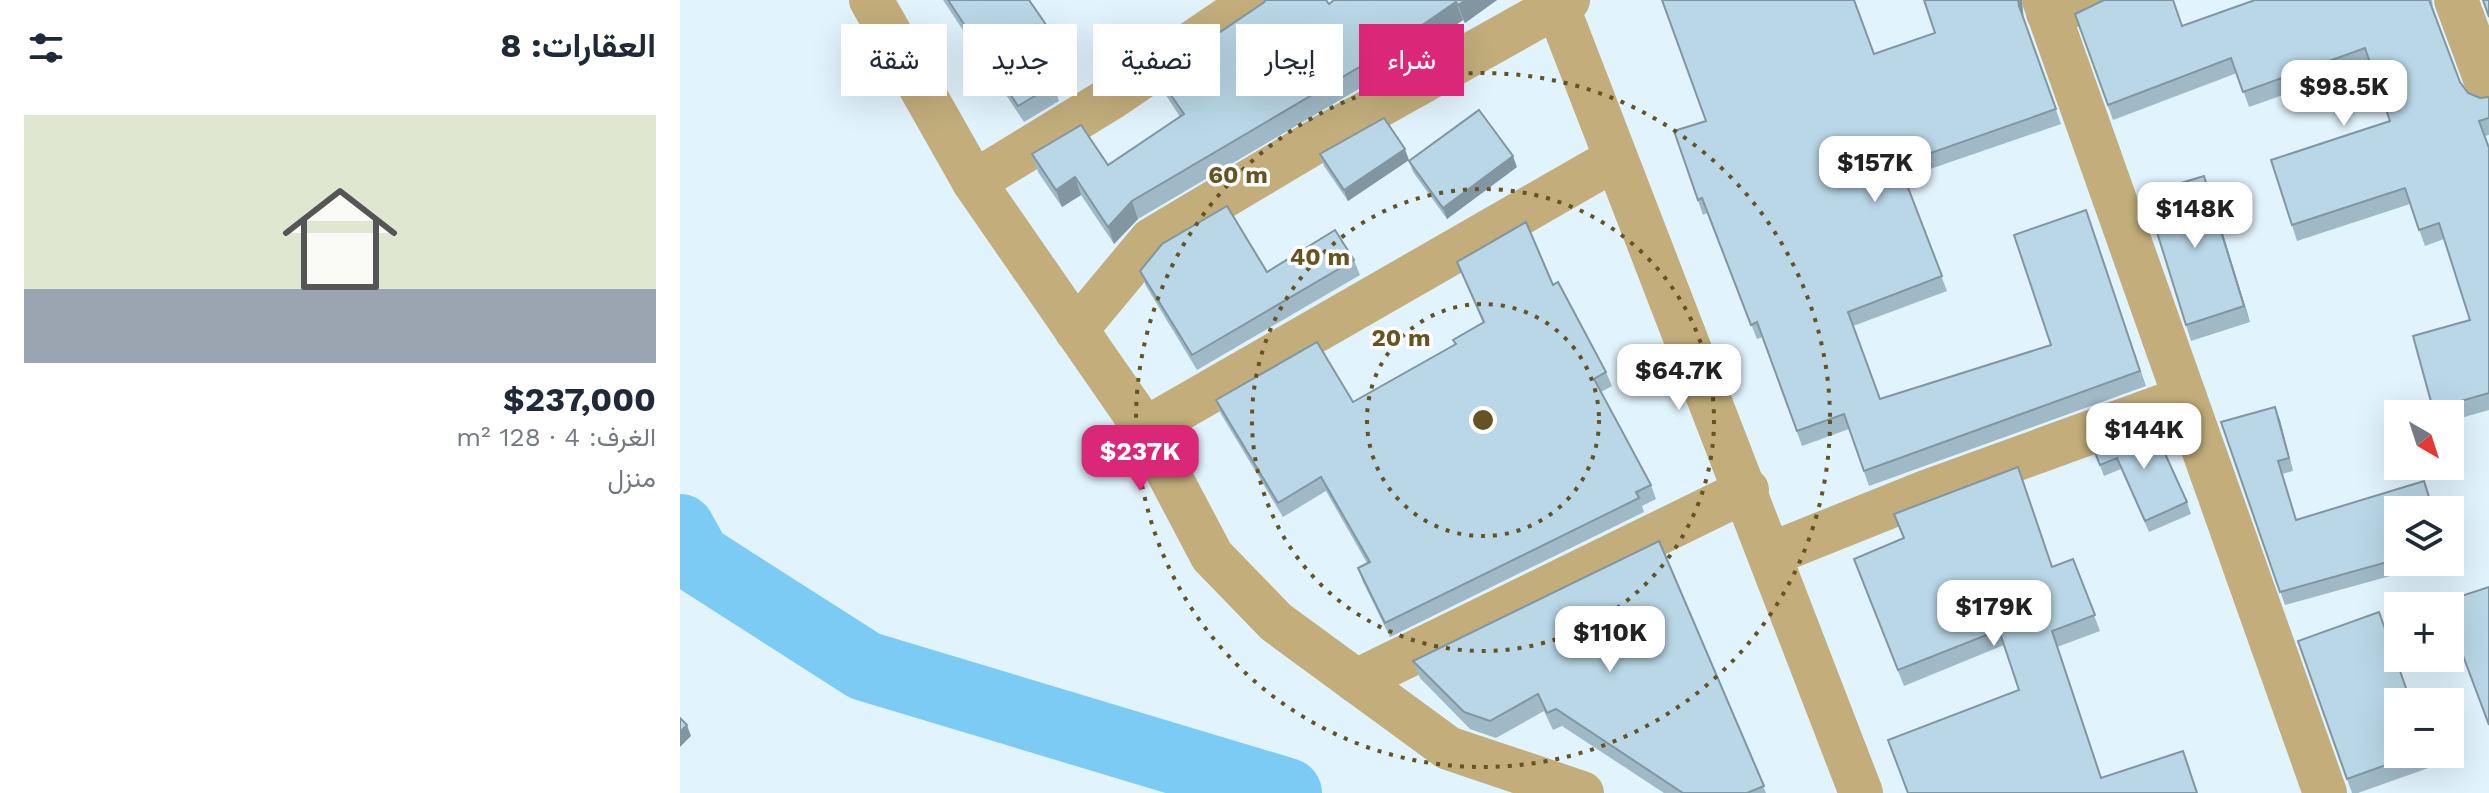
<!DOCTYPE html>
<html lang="ar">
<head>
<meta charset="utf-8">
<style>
  :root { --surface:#fff; --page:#f2f2f3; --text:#1f2937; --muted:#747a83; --accent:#db2777 }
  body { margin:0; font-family:"Work Sans",Vazirmatn,sans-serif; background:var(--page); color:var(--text); direction:rtl; height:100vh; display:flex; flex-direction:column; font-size:30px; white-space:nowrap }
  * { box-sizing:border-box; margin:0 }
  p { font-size:26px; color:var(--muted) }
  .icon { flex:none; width:44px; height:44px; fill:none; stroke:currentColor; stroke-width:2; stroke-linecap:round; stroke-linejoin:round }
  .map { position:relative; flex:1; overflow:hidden; direction:ltr }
  .panel { display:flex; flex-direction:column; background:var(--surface); width:680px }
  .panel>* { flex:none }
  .guide { position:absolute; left:24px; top:24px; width:760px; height:72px; direction:rtl; display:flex; gap:16px }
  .needle { width:52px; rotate:141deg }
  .controls { position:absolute; left:1704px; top:400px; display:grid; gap:16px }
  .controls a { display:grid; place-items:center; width:80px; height:80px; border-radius:0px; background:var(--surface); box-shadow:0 8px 32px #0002; font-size:40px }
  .price { position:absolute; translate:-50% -68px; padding:0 18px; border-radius:16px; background:#fff; color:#222; font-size:26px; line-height:52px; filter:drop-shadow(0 2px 4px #0008) }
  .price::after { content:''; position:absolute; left:50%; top:48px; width:24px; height:18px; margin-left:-12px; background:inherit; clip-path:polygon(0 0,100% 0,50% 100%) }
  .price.selected { background:var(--accent); color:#fff }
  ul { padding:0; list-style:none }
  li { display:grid; align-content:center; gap:16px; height:424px; padding:0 24px }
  li span { display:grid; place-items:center; height:248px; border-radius:0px; color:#555 }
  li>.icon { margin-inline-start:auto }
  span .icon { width:144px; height:144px; fill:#fffc; stroke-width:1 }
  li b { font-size:34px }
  h2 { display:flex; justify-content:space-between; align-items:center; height:96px; padding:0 24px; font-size:34px }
  .chip { padding:0 28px; border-radius:0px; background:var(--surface); box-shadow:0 8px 32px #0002; font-size:28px; line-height:72px }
  .chip.selected { background:var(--accent); color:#fff }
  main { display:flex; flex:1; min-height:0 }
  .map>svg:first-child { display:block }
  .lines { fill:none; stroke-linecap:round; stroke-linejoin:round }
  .river { stroke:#7bcbf4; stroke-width:70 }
  .street { stroke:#c2ad7b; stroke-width:44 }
  .wall { fill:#9fb9c7 }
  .shaded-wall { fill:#8296a2 }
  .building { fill:#b9d7e7; stroke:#8296a2; stroke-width:2 }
  .ring { fill:none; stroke:#665322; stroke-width:4; stroke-dasharray:4 8 }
  .centre { fill:#665322; stroke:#fff; stroke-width:4 }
  .ring-label { font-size:24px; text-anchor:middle; font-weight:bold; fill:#665322; stroke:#fff; stroke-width:7; stroke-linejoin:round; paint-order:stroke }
</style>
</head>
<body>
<main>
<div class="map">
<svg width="1809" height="793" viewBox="0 0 1809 793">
  <rect width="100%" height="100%" fill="#e1f3fd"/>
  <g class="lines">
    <polyline class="river" points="0,529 16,558 185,666 607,793"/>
    <g class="street">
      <polyline points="191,0 294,182 465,429 532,556 596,622 768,748 902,793"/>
      <polyline points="1364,0 1645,793"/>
      <polyline points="1776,0 1809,89"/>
      <polyline points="878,8 1181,793"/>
      <polyline points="1368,13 1410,0"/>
      <polyline points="294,182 431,98 575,0"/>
      <polyline points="396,330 471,240 645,136 888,0"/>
      <polyline points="465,429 935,159"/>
      <polyline points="1091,554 1246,492 1505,398"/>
      <polyline points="676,681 1067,490"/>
    </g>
  </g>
  <g class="wall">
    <polygon points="263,0 349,0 396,77 376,91 379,101 344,122"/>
    <polygon points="817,0 785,23 783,20 694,80 458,219 434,244 401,195 382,207 358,172 352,154 428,165 500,117 484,92 477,75 583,3 649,4"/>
    <polygon points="1575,0 1752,0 1753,8 1780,82 1788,93 1800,98 1809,97 1809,135 1805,136 1809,148 1809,410 1770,421 1770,414 1755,414 1753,409 1790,320 1764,239 1745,246 1730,204 1617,241 1612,225 1710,121 1690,64 1569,107 1557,73 1433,120 1395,14 1502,26"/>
    <polygon points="1344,21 1381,124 1224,178 1267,291 1173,326 1200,399 1371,345 1406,210 1466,386 1189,486 1169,429 1122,446 1083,337 1077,339 1027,213 1023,215 994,131 1026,121 1194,54"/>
    <polygon points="640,154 729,160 668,201 644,166"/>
    <polygon points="729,161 837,167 767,219 733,172"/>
    <polygon points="1530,192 1570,322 1511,341 1506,325"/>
    <polygon points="674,260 680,275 517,370 466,286 460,271 587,272"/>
    <polygon points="777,262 873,285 926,372 932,386 921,392 971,485 976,499 962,506 964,512 710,637 683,582 678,568 687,563 646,491 603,517 541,414 536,400 673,402 775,345 773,340 803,323"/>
    <polygon points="1595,407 1613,471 1602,474 1616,520 1749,494 1718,510 1718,562 1761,562 1605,605 1541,422"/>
    <polygon points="1412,445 1476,449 1507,502 1511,514 1469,532 1441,469 1424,476"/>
    <polygon points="979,541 1086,793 984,793 882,726 873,730 864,711 816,738 790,729 740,678 733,661"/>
    <polygon points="1393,559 1420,631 1377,647 1421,778 1518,793 1228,793 1339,690 1324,645 1224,686 1179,574 1373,567"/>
    <polygon points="1618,641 1718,754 1750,754 1754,766 1678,793 1672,793"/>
  </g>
  <g class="shaded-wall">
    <polygon points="786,0 817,0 785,23 778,5"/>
    <polygon points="1338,0 1342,0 1344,21 1381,124 1339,6"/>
    <polygon points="776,2 783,20 694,80 688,62"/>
    <polygon points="391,61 396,77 376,91 373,85 368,77"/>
    <polygon points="725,149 729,160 668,201 664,190"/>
    <polygon points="833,156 837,167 767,219 763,208"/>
    <polygon points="1524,176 1530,192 1570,322 1564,306"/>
    <polygon points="395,177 401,195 382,207 376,190"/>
    <polygon points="452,201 458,219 434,244 428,227"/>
    <polygon points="1595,407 1600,420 1613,471 1609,458"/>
    <polygon points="7,725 11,736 0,747 0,732"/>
  </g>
  <g class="building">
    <polygon points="268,0 349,0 391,61 368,77 373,85 338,106"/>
    <polygon points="586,0 646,0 649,4 654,0 786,0 778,5 776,2 688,62 452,201 428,227 395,177 376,190 352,154 401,125 428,165 504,114 477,75 583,3"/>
    <polygon points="982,0 1174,0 1194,54 1255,33 1244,0 1338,0 1339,6 1376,109 1219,164 1262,276 1168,312 1200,399 1371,345 1334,235 1406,210 1460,371 1184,471 1164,414 1117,431 1077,322 1071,325 1022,198 1018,200 994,131 1026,121"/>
    <polygon points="1424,0 1493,0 1502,26 1575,0 1749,0 1780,82 1788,93 1800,98 1809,97 1809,118 1799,121 1809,148 1809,393 1753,409 1733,336 1790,320 1759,223 1739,230 1725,188 1612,225 1591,160 1710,121 1685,48 1563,92 1551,58 1428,105 1395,14"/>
    <polygon points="1803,0 1809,0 1809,17"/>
    <polygon points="799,110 833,156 763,208 729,161"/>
    <polygon points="704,118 725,149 664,190 640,154"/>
    <polygon points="1524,176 1564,306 1506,325 1465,194"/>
    <polygon points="547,206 587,272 655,230 674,260 512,355 460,271 482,244"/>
    <polygon points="846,222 873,285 878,282 926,372 914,379 971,485 956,492 959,498 705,623 678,568 690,562 641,477 598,503 536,400 637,342 673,402 776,344 773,340 804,322 777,262"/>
    <polygon points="1595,407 1609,458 1598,461 1616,520 1744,481 1753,510 1718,510 1718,559 1600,592 1541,422"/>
    <polygon points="1466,426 1476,449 1482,447 1507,502 1465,521 1437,458 1420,465 1412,445"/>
    <polygon points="1338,467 1372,567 1393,559 1415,615 1372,631 1421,778 1503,751 1517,793 1228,793 1208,740 1339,690 1319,630 1218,670 1174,559 1224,538 1214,514"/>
    <polygon points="979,541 1084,786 1067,793 1003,793 876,709 867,713 858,694 810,721 784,712 733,661"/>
    <polygon points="1809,587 1809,725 1770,621 1770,606 1764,606 1763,602"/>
    <polygon points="1699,612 1731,702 1718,702 1718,754 1736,754 1667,779 1618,641"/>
    <polygon points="0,718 7,725 0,732"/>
  </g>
  <g class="ring">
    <circle cx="803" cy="420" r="116"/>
    <circle cx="803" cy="420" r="231"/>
    <circle cx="803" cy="420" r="347"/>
  </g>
  <circle cx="803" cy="420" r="12" class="centre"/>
  <g class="ring-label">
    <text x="558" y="183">60 m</text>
    <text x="640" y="265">40 m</text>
    <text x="721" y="346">20 m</text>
  </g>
</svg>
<div class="controls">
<a><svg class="needle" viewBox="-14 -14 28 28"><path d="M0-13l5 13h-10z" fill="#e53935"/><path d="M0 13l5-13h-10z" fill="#747a83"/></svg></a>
<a><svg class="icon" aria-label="layers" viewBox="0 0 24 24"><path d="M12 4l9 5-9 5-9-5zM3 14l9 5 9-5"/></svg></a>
<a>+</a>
<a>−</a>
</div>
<b class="price" style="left:1664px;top:128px">$98.5K</b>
<b class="price" style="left:1195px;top:204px">$157K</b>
<b class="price" style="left:1515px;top:250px">$148K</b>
<b class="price" style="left:999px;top:412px">$64.7K</b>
<b class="price" style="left:1464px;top:471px">$144K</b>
<b class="price selected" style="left:460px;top:493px">$237K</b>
<b class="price" style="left:1314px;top:648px">$179K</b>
<b class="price" style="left:930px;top:674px">$110K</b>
<div class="guide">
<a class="chip selected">شراء</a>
<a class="chip">إيجار</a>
<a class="chip">تصفية</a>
<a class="chip">جديد</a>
<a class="chip">شقة</a>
</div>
</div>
<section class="panel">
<h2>العقارات: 8<svg class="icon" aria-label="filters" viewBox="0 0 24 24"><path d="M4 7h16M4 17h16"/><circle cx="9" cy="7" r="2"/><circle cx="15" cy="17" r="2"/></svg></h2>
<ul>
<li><span style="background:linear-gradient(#dfe7d0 70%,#9aa5b1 0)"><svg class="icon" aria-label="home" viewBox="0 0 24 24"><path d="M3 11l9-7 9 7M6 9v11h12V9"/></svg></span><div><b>$237,000</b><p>الغرف: 4 · 128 m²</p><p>منزل</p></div></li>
</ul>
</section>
</main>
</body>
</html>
